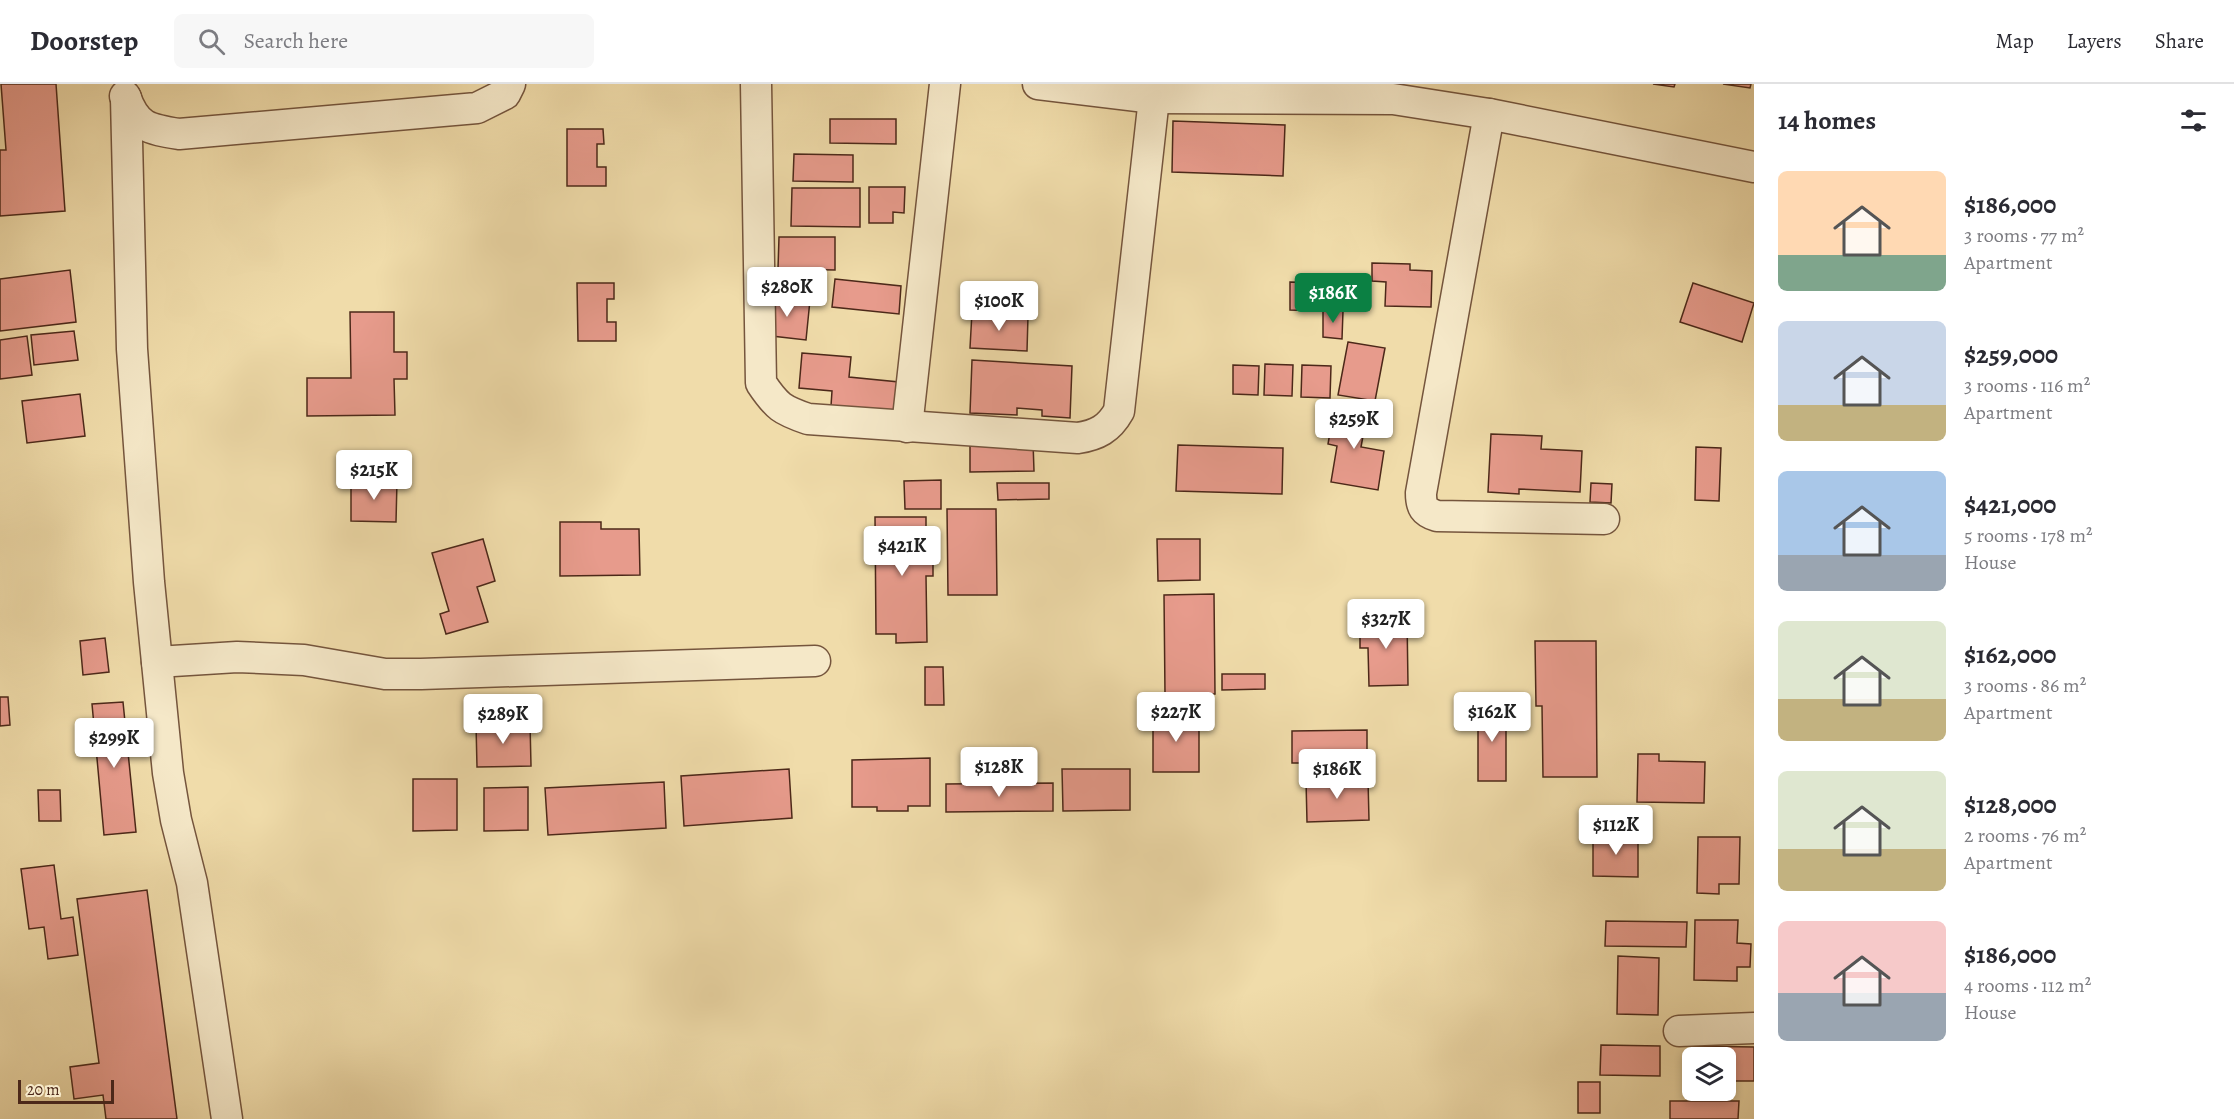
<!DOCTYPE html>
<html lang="en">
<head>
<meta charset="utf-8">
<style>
  :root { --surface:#fff; --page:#f7f7f7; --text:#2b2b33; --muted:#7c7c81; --line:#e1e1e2; --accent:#0b8043 }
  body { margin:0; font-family:Alegreya,serif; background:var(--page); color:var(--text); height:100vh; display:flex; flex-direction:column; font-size:22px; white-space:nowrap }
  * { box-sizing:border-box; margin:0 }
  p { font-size:20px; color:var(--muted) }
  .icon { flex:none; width:33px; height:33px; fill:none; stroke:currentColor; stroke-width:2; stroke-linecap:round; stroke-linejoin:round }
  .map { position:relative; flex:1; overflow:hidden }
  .sheet { display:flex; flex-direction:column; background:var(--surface); width:480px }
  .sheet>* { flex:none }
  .tools { position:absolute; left:1682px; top:963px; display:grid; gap:12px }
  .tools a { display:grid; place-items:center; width:54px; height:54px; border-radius:9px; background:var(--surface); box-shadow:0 3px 9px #0003; font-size:30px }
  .scale { position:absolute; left:18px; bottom:15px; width:96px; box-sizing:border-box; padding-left:6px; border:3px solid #4c2819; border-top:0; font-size:16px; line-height:21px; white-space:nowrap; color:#4c2819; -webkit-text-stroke:4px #f5e8c8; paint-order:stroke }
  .price { position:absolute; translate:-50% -51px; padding:0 14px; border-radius:6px; background:#fff; color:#222; font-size:20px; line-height:39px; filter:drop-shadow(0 2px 3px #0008) }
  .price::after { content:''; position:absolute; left:50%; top:36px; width:18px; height:14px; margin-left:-9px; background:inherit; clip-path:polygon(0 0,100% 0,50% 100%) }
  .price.current { background:var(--accent); color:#fff }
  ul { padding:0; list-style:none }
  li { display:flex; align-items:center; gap:18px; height:150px; padding:0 24px }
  li span { display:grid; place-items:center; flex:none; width:168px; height:120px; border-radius:9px; color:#555 }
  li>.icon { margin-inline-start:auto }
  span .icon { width:72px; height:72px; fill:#fffc; stroke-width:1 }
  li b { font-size:26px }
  h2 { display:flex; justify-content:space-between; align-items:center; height:72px; padding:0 24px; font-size:26px }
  header { display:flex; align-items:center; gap:36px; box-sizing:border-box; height:84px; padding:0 30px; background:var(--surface); border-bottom:2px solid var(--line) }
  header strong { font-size:28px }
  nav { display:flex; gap:33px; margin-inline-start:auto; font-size:21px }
  .search { width:420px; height:54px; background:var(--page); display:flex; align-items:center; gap:15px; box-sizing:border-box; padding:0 21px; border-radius:9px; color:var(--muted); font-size:22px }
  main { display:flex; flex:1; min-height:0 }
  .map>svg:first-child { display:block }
  .building { fill:#e79b8c; stroke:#4c2819; stroke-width:1.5 }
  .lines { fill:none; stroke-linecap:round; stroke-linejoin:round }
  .street-casing { stroke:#75553d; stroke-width:33 }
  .street { stroke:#f5e8c8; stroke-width:30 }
</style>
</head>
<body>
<header>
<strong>Doorstep</strong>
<div class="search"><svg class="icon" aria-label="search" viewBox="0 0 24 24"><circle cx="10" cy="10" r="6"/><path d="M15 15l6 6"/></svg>Search here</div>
<nav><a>Map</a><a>Layers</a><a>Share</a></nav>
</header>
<main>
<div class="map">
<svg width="1754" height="1035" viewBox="0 0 1754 1035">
  <rect width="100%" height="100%" fill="#f0dcaa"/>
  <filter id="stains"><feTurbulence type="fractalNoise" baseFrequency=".00333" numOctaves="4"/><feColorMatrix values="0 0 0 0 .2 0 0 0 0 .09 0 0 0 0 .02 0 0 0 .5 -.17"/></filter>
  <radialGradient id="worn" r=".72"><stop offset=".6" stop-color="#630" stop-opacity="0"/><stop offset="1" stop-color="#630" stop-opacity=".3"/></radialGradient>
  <g class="building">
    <polygon points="1,0 56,0 65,127 0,132 0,66 6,66"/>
    <polygon points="1653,0 1675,0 1674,3"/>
    <polygon points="1723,0 1751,0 1750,4"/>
    <polygon points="830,35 896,35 896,60 830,59"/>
    <polygon points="1173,37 1285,41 1283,92 1172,88"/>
    <polygon points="567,45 603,45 604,60 597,60 597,83 606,83 606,102 567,102"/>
    <polygon points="794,70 853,71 853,98 793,97"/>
    <polygon points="869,103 905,103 904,129 893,128 893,139 869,139"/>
    <polygon points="792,104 860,104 860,143 791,142"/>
    <polygon points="779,153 835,153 835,186 778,185"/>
    <polygon points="1372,179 1410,180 1410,186 1432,187 1431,223 1385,222 1386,198 1372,197"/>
    <polygon points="70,186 76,238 0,247 0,195"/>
    <polygon points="835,195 901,202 899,230 832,223"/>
    <polygon points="1290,198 1323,199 1322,227 1290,226"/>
    <polygon points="577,199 614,199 614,215 607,215 607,238 616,238 616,257 578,257"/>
    <polygon points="1693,199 1754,219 1742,258 1680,238"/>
    <polygon points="767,212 810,216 806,256 763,251"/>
    <polygon points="1323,227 1343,227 1342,255 1323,253"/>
    <polygon points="350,228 394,228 394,268 407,268 407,295 394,295 395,331 307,332 307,294 351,294"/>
    <polygon points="972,228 1028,232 1027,267 970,264"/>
    <polygon points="74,247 78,276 34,281 31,251"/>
    <polygon points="27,252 32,291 0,295 0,256"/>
    <polygon points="1348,258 1385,264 1375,317 1338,311"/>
    <polygon points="802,269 851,273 849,293 899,298 896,328 831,322 832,307 799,304"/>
    <polygon points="972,276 1072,282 1070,334 1042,332 1042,326 1017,324 1017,331 970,329"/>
    <polygon points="1265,280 1293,281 1292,312 1264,311"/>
    <polygon points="1233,281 1259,282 1258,311 1233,310"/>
    <polygon points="1302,281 1331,282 1330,314 1301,313"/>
    <polygon points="80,310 85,352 27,359 22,317"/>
    <polygon points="1335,319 1368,325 1361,363 1384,367 1378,406 1331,398 1337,362 1328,360"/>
    <polygon points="1491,350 1542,352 1541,365 1582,367 1580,408 1519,405 1519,410 1488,408"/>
    <polygon points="970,358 1033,358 1034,387 970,388"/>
    <polygon points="1178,361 1283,364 1282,410 1176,407"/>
    <polygon points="1696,363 1721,364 1719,417 1695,416"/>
    <polygon points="941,396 941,425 905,425 904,397"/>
    <polygon points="351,397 397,397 396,438 351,437"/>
    <polygon points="997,399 1049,399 1049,415 998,416"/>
    <polygon points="1591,399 1612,400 1611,419 1590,418"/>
    <polygon points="947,425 996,425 997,511 948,511"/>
    <polygon points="875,433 926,433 926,457 933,457 933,492 926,492 927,558 896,559 896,550 876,550"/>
    <polygon points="560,438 601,438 601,445 639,445 640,491 560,492"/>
    <polygon points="483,455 495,497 477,503 488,538 446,550 440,530 449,527 432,469"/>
    <polygon points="1157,455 1200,455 1200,496 1158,497"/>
    <polygon points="1214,510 1215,610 1165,610 1164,511"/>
    <polygon points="1360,533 1407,533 1408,601 1369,602 1368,564 1360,564"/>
    <polygon points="105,554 109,588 83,591 80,557"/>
    <polygon points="1535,557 1596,557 1597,693 1543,693 1542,622 1536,622"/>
    <polygon points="925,583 943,583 944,621 925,621"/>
    <polygon points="1222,590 1265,590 1265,605 1222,606"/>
    <polygon points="0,613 8,613 10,641 0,642"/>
    <polygon points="123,618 136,748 104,751 92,620"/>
    <rect x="1478" y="621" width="28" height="76"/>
    <polygon points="1199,629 1199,688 1153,688 1153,630"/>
    <polygon points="530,639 531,682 477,683 476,640"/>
    <polygon points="1367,646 1367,679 1292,679 1292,647"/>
    <polygon points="1638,670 1659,670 1659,677 1705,678 1704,719 1637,718"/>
    <polygon points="930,674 930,722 908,722 908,727 877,727 877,723 852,723 852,676"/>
    <polygon points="789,685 792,734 684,742 681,692"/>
    <polygon points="1062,685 1130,685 1130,726 1063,727"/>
    <polygon points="413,695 457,695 457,746 413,747"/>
    <polygon points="1368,695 1369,736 1307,738 1306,696"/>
    <polygon points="664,698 666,744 548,751 545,704"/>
    <polygon points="1053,699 1053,727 946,728 946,700"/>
    <polygon points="528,703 528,746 484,747 484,704"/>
    <polygon points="38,706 60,706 61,737 39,737"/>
    <polygon points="1593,750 1638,751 1638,793 1593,792"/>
    <polygon points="1698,753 1740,753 1739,800 1719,800 1719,810 1697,809"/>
    <polygon points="54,781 61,835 73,833 78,871 48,875 44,843 29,845 21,785"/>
    <polygon points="147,806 177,1035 106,1035 103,1011 74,1015 70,983 99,979 77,815"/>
    <polygon points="1695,836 1738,836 1737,859 1751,860 1750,883 1737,883 1737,897 1694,896"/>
    <polygon points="1606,837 1687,838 1686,863 1605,862"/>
    <polygon points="1618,872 1659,874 1658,931 1617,930"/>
    <polygon points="1601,961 1660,962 1660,992 1600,991"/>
    <polygon points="1691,962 1754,963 1754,997 1725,997 1725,974 1692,974 1691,996"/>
    <rect x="1578" y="998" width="22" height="31"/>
    <polygon points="1670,1017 1739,1017 1738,1035 1670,1035"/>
  </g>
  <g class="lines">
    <defs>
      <g id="street">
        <path d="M756,0L761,299C777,323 782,326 808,335L1078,354C1097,351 1109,345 1119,327L1154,14"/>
        <polyline points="1038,0 1154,14 1393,15 1489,30 1754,83"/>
        <path d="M125,12C136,43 148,45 179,50L477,24L505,10L510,0"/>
        <polyline points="126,14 132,265 149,498 168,689 176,736 192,799 227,1035"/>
        <path d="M1489,30L1421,409C1421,423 1424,428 1437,432L1604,435"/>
        <polyline points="907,343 945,0"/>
        <polyline points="157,578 237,573 304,576 385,590 421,590 815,577"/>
        <polyline points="1679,947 1754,944"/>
      </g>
    </defs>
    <use href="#street" class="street-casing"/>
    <use href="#street" class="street"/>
  </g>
  <rect width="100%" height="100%" filter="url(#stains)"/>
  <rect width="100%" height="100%" fill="url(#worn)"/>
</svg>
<div class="tools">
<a><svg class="icon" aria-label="layers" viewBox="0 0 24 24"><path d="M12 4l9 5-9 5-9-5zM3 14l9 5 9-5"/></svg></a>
</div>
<div class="scale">20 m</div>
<b class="price" style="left:787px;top:234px">$280K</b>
<b class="price current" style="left:1333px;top:240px">$186K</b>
<b class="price" style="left:999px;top:248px">$100K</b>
<b class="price" style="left:1354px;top:366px">$259K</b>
<b class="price" style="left:374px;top:417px">$215K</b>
<b class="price" style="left:902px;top:493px">$421K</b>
<b class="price" style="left:1386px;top:566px">$327K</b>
<b class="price" style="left:1176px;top:659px">$227K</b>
<b class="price" style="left:1492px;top:659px">$162K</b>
<b class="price" style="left:503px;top:661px">$289K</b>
<b class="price" style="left:114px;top:685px">$299K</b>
<b class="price" style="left:999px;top:714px">$128K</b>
<b class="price" style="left:1337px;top:716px">$186K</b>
<b class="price" style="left:1616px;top:772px">$112K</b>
</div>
<section class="sheet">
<h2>14 homes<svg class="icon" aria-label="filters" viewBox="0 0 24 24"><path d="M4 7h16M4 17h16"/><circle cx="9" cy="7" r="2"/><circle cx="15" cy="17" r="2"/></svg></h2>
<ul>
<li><span style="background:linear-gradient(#ffd9b3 70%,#7fa58c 0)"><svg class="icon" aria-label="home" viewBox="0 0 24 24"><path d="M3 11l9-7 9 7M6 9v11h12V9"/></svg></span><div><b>$186,000</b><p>3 rooms · 77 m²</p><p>Apartment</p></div></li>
<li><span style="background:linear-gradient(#c9d6e8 70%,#c2b280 0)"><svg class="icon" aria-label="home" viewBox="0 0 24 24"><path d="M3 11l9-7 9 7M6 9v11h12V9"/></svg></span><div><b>$259,000</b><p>3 rooms · 116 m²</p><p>Apartment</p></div></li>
<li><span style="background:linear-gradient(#a9c7e8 70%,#9aa5b1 0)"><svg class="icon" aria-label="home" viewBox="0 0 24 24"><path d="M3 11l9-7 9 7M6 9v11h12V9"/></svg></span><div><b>$421,000</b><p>5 rooms · 178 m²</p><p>House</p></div></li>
<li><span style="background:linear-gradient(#dfe7d0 65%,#c2b280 0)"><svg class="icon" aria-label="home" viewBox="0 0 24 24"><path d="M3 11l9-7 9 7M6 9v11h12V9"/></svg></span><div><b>$162,000</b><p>3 rooms · 86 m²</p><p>Apartment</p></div></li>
<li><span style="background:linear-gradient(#dfe7d0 65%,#c2b280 0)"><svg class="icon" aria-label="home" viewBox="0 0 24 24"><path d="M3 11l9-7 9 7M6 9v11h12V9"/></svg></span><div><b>$128,000</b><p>2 rooms · 76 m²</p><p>Apartment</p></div></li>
<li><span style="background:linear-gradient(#f6c9c9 60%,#9aa5b1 0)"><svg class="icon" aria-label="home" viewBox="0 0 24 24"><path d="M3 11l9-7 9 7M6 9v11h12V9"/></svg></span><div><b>$186,000</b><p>4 rooms · 112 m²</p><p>House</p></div></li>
</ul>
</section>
</main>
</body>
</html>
